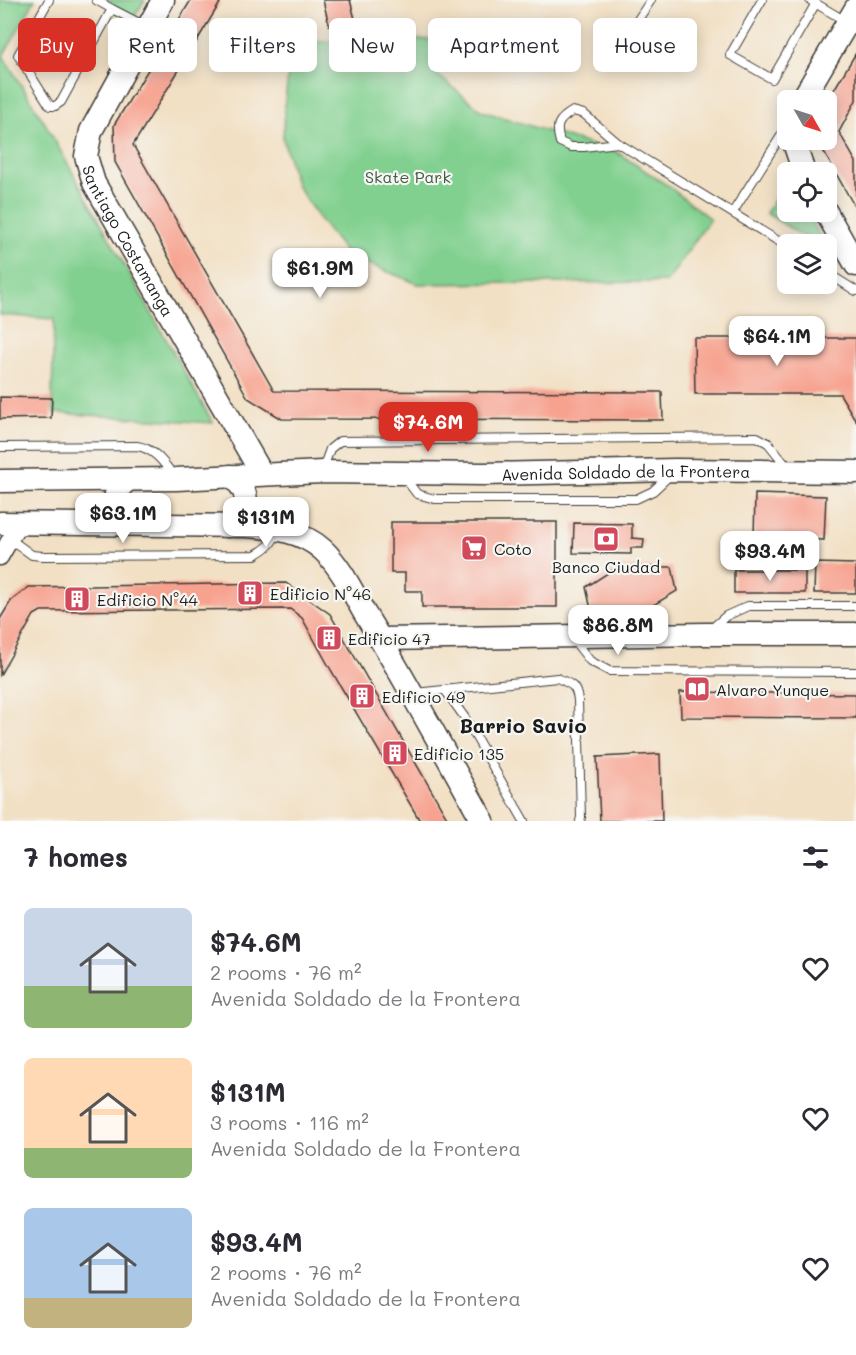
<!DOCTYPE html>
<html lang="en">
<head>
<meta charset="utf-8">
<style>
  :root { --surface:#fff; --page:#f2f2f3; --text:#2b2b33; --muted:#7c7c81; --accent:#d93025 }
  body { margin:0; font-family:Mali,sans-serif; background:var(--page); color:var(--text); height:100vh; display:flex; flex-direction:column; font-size:22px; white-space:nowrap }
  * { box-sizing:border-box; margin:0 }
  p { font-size:20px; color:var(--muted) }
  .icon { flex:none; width:33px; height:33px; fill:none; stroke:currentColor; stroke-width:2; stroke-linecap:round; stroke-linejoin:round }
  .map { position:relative; height:821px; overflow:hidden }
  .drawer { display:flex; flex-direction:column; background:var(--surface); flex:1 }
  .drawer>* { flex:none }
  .guide { position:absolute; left:18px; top:18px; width:820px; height:54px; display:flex; gap:12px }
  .needle { width:39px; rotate:129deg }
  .tools { position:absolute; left:777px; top:90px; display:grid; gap:12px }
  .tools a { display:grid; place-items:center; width:60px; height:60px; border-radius:9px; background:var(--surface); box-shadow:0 3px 15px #0003; font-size:30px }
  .price { position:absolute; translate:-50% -51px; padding:0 14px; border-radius:12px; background:#fff; color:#222; font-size:20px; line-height:39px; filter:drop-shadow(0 2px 3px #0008) }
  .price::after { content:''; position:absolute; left:50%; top:36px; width:18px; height:14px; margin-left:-9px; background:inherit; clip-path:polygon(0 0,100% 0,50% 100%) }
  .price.on { background:var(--accent); color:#fff }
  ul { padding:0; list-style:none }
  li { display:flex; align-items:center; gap:18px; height:150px; padding:0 24px }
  li span { display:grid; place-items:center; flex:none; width:168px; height:120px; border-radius:9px; color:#555 }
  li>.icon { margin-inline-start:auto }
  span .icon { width:72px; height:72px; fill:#fffc; stroke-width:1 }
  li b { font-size:26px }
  h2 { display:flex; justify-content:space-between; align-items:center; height:72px; padding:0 24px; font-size:26px }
  .tag { padding:0 21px; border-radius:9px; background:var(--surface); box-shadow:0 3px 15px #0003; font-size:21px; line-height:54px }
  .tag.on { background:var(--accent); color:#fff }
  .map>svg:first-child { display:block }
  .green { fill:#81d08f; stroke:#4e7656; stroke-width:1.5 }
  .building { fill:#f7a28f }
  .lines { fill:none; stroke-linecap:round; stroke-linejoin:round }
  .lane-casing { stroke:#3c3935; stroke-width:10 }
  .street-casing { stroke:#3c3935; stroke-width:19 }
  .secondary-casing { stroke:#3c3935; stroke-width:25 }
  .lane { stroke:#fff; stroke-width:8 }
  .street { stroke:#fff; stroke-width:16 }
  .secondary { stroke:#fff; stroke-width:22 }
  .labels { text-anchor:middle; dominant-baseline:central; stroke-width:4.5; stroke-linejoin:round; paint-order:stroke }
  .park-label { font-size:16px; fill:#3f5b44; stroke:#f6f6f2 }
  .street-label { font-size:16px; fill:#1c1c1c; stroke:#f6f6f2 }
  .poi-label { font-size:16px; fill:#1c1c1c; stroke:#f6f6f2; text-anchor:start }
  .quarter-label { font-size:20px; font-weight:bold; fill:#1c1c1c; stroke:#f6f6f2 }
</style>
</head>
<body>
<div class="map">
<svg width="856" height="821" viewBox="0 0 856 821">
  <rect width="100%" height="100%" fill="#f6f6f2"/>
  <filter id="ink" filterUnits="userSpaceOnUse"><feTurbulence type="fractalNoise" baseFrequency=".0167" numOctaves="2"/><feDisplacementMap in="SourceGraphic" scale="12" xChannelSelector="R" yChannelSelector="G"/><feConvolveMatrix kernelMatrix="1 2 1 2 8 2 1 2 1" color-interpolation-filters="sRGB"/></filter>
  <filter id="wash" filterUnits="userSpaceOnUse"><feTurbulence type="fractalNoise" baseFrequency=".008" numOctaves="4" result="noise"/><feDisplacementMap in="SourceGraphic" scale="24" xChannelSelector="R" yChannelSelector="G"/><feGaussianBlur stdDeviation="1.35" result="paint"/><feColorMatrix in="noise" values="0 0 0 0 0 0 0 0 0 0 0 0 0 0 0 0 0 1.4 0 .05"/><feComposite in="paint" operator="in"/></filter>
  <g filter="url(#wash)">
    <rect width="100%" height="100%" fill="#f2e0c4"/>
    <g class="green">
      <polygon points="0,0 35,0 3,56 46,125 213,423 54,413 52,398 54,319 0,315"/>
      <polygon points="99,0 145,0 133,19"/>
      <polygon points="454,39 434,72 482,111 618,153 667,185 710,219 667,282 418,284 348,256 320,220 296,184 283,139 285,100 290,60 297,42"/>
      <polygon points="787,193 788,212 805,212 834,257 827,252 826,244 815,244 766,213 777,196"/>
    </g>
    <g id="blocks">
      <g class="building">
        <polygon points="191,0 214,0 220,3 133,145 274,391 662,392 663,420 282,419 248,398 115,162 114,125"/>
        <polygon points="323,0 350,0 355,19 329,25"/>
        <polygon points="856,53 856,100 839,132 856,162 856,209 821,147 820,140 826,140 826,103"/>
        <polygon points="694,338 856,338 856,421 840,394 695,394"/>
        <polygon points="0,397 52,398 51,418 0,419"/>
        <polygon points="755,494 826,496 824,540 754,538"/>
        <polygon points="391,522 557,522 557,607 422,607 422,591 405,591 405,573 391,573"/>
        <polygon points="574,523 632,524 632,538 644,539 643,548 631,548 631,554 573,553"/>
        <polygon points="815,563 856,564 856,593 814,593"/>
        <polygon points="617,567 672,567 677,591 640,613 592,614 586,587"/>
        <rect x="734" y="570" width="71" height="23"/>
        <polygon points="286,583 330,614 449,821 420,821 331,670 302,618 290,609 41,611 34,615 0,675 0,619 11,601 29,587"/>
        <polygon points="680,692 856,694 856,718 681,717"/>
        <polygon points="660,754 662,821 600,821 597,757"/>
      </g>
    </g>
  </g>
  <g filter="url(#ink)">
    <use href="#blocks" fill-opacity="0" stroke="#3c3935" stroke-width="1.5"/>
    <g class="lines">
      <defs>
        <g id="lane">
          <polyline points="49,0 18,55 50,106 55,106 61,102 112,9 96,0"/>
          <polyline points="762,0 730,55 772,79 816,3"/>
          <polyline points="810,0 847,22"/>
          <polyline points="112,9 147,27"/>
          <polyline points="637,21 651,0"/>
          <path d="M618,143L584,147H571L560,142C555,125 558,120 573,111L584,114L618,143L788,247"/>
          <polyline points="733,212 788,125"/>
          <polyline points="826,272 856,291"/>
          <path d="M0,447L137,446C155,449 163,462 174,476"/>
          <polyline points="322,471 330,449 340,441 757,437 768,443 788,468"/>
          <polyline points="404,477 417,494 435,499 636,499 653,491 671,474"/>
          <path d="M10,539L32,555L43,556L255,555C266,549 274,543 277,530"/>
          <polyline points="710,630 726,616 748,606 856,606"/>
          <polyline points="573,639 590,661 609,671 856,672"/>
          <polyline points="445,690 465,718 524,821"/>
          <path d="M415,693L557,678C571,684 576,685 578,700L581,817L580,821"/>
        </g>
        <polyline id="street" points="0,557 20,522"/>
        <g id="secondary">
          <path id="s1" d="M163,0L91,131L86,156L94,183L262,474"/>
          <polyline points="802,100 856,8"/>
          <polyline points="793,140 804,172"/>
          <polyline points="826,212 856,265"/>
          <path id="s2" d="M0,481L176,479L322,472L484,474L675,470L856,472"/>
          <path d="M0,523L246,526C273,528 301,530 323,550C341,567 353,593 365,614C407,682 444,752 483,821"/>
          <path d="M126,524C110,510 111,492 128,480"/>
          <path d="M227,526C251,513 252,491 230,476"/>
          <polyline points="381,639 705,634 856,634"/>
        </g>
      </defs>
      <use href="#lane" class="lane-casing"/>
      <use href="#street" class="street-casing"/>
      <use href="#secondary" class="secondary-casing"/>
      <use href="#lane" class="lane"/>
      <use href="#street" class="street"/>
      <use href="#secondary" class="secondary"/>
    </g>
  </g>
  <defs>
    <symbol id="bank-square" viewBox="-11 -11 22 22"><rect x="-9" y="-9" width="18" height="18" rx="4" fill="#d1495b" stroke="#f6f6f2"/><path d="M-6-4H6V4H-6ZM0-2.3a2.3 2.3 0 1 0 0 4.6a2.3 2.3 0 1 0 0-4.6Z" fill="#fff"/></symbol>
    <symbol id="supermarket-square" viewBox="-11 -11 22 22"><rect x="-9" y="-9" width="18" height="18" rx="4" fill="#d1495b" stroke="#f6f6f2"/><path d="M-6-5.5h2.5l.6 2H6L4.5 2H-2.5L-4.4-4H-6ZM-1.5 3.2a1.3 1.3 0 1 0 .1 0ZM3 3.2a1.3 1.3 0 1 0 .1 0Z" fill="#fff"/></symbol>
    <symbol id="building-square" viewBox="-11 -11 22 22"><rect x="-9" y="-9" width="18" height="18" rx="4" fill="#d1495b" stroke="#f6f6f2"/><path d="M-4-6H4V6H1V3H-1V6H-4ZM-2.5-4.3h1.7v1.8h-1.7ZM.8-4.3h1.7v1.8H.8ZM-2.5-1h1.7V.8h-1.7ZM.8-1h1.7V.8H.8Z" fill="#fff"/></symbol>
    <symbol id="library-square" viewBox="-11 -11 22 22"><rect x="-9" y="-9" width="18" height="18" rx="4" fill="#d1495b" stroke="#f6f6f2"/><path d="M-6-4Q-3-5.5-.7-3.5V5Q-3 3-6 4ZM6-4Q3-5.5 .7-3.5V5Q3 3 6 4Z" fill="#fff"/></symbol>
  </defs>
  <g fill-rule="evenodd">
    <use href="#bank-square" x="591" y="524" width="30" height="30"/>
    <use href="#supermarket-square" x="459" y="533" width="30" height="30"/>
    <use href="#building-square" x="235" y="578" width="30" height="30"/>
    <use href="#building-square" x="62" y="584" width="30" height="30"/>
    <use href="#building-square" x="314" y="623" width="30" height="30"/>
    <use href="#library-square" x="682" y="674" width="30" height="30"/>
    <use href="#building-square" x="347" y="681" width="30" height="30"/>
    <use href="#building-square" x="380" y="738" width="30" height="30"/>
  </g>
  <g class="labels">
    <g class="park-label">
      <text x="408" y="176">Skate Park</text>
    </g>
    <g class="street-label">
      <text stroke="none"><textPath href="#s1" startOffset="270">Santiago Costamanga</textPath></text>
      <text stroke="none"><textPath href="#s2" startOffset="626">Avenida Soldado de la Frontera</textPath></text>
    </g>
    <g class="poi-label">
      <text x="494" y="548">Coto</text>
      <text x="606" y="566" text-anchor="middle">Banco Ciudad</text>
      <text x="270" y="593">Edificio N°46</text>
      <text x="97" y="599">Edificio N°44</text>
      <text x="348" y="638">Edificio 47</text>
      <text x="716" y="689">Alvaro Yunque</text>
      <text x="382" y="696">Edificio 49</text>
      <text x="414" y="753">Edificio 135</text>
    </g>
    <g class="quarter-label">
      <text x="523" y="725">Barrio Savio</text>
    </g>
  </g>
</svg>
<div class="tools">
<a><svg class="needle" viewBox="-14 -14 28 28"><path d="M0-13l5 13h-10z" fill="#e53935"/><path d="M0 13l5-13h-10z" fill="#7c7c81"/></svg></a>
<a><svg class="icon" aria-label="locate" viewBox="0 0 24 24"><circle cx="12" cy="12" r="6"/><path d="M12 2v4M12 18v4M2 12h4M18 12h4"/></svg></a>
<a><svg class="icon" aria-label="layers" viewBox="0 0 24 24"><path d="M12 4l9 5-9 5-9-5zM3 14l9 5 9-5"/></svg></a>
</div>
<b class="price" style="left:320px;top:299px">$61.9M</b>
<b class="price" style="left:777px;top:367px">$64.1M</b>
<b class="price on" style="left:428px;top:453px">$74.6M</b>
<b class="price" style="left:123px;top:544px">$63.1M</b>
<b class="price" style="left:266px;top:548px">$131M</b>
<b class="price" style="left:770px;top:582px">$93.4M</b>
<b class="price" style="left:618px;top:656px">$86.8M</b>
<div class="guide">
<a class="tag on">Buy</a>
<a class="tag">Rent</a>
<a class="tag">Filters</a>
<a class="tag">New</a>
<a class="tag">Apartment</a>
<a class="tag">House</a>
</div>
</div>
<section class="drawer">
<h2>7 homes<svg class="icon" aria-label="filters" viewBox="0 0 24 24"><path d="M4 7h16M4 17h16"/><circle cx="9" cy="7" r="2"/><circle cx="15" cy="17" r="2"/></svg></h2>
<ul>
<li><span style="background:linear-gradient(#c9d6e8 65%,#8fb573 0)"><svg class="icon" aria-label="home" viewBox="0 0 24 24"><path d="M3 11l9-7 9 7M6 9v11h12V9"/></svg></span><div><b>$74.6M</b><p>2 rooms · 76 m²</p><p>Avenida Soldado de la Frontera</p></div><svg class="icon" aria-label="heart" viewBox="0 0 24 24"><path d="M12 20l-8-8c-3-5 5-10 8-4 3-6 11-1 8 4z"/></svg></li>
<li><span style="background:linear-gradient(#ffd9b3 75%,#8fb573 0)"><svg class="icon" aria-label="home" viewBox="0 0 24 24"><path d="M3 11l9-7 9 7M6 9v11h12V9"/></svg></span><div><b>$131M</b><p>3 rooms · 116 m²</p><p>Avenida Soldado de la Frontera</p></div><svg class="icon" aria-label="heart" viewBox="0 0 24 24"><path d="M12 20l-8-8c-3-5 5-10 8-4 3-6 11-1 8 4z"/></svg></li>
<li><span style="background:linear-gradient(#a9c7e8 75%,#c2b280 0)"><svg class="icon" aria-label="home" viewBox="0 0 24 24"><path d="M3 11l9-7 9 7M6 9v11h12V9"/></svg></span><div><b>$93.4M</b><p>2 rooms · 76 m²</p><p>Avenida Soldado de la Frontera</p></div><svg class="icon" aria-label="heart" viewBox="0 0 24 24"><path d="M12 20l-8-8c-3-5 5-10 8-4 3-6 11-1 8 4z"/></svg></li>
</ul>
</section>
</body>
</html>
